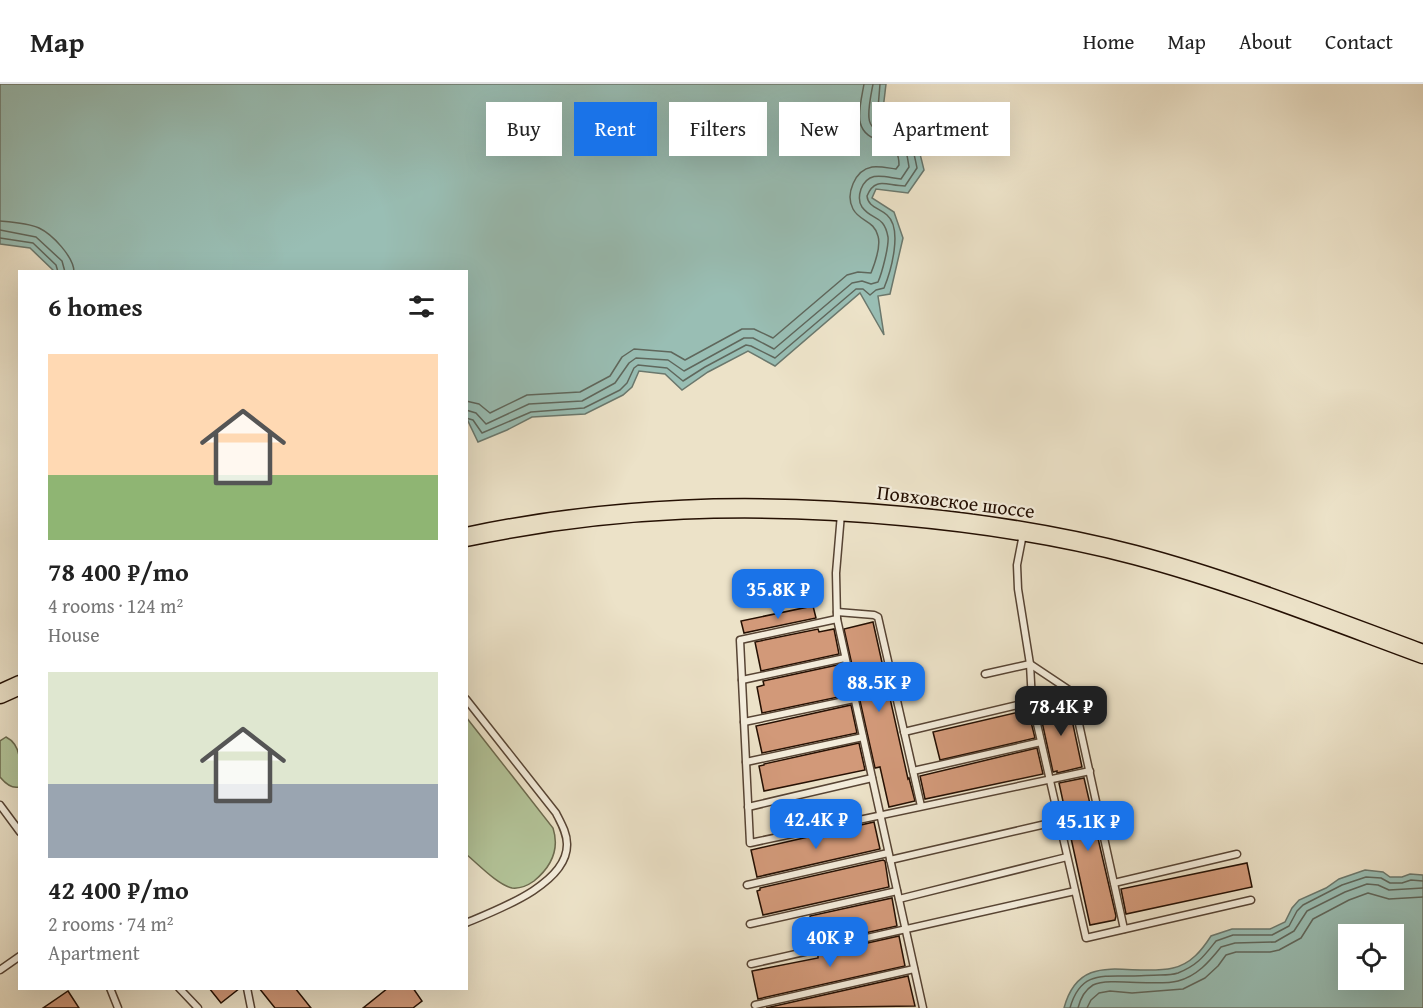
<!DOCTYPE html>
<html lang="en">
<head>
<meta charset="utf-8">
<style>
  :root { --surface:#fff; --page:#f2f2f2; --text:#222; --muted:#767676; --line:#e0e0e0; --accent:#1a73e8 }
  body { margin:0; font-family:"Gentium Book Plus",serif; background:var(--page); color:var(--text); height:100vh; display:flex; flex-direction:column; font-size:22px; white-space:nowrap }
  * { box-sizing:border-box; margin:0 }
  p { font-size:20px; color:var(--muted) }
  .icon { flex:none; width:33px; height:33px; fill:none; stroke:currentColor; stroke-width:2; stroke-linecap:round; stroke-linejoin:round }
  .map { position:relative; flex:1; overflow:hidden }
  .details { position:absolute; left:18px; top:186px; width:450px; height:720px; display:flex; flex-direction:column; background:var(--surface); border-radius:0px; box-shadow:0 6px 24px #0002 }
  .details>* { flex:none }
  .hud { position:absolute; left:486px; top:18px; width:570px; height:54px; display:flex; gap:12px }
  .tools { position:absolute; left:1338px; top:840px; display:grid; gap:12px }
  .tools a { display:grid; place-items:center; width:66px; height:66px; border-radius:0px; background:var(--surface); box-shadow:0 6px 24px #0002; font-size:30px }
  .price { position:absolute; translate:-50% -51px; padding:0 14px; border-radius:12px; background:var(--accent); color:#fff; font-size:20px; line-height:39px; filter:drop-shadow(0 2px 3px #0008) }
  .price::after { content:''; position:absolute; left:50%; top:36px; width:18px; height:14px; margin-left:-9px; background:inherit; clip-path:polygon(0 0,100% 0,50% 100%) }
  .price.on { background:#222; color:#fff }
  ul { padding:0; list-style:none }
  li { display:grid; align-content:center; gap:12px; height:318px; padding:0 30px }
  li span { display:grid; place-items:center; height:186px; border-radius:0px; color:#555 }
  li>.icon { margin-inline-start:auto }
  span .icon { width:108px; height:108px; fill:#fffc; stroke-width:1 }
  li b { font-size:26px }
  h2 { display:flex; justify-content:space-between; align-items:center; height:72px; padding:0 30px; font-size:26px }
  .chip { padding:0 21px; border-radius:0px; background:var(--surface); box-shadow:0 6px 24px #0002; font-size:21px; line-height:54px }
  .chip.on { background:var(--accent); color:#fff }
  header { display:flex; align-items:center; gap:36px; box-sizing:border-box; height:84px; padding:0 30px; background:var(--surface); border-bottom:2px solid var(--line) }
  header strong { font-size:28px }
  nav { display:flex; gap:33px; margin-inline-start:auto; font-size:21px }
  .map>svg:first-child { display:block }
  .green { fill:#b3c499; stroke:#6c6a4e; stroke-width:1.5 }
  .water { fill:#99beb4; stroke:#6b786d; stroke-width:1.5; fill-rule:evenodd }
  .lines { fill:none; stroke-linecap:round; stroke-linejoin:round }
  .shore { stroke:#5f675c; stroke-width:1.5 }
  .building { fill:#d29979; stroke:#251003; stroke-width:1.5 }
  .lane-casing { stroke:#574434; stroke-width:9 }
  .primary-casing { stroke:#251003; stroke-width:21 }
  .lane { stroke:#f3ecdb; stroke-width:6 }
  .primary { stroke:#ece2c8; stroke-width:18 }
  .labels { text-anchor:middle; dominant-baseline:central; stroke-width:4.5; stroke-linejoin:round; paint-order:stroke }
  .street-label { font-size:20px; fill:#251003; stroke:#f3ecdb }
</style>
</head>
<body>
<header>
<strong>Map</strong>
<nav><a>Home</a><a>Map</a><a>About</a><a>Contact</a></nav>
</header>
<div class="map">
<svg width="1423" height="924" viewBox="0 0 1423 924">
  <rect width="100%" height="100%" fill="#ece2c8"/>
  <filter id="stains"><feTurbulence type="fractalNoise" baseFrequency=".00333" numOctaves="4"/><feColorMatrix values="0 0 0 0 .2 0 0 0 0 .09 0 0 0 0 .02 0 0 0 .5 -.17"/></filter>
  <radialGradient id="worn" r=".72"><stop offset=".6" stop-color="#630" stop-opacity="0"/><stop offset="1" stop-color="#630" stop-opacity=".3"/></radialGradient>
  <g class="green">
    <path d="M466,633L553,744C560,766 551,783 534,797C527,802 521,805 512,804C498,801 478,780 467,771Z"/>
    <path d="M6,653C24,662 20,686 19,703C11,705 5,699 0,693V657Z"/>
  </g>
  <g class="water">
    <path d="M0,0H886L882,34C916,51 915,49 924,86L908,109L876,105L872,114L894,128L903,154L890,210L878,212L884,251L860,209L775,282L748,267L708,288L682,306L665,290L639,287L632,303L623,311L585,330L532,333L507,346L478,358L467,335L466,188L54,187L30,164L0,160Z"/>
    <path d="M1365,786L1383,788L1390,793H1402L1410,790L1423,791V924H1064C1080,864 1130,894 1173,884C1191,880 1202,866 1211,852L1232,845H1270L1285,838L1292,824L1299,816L1326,804L1339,795ZM1348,850H1394V896H1348Z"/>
  </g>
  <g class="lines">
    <g class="shore">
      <path d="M0,137C12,138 28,139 39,144C52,150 74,173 74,188"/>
      <polyline points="0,146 36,153 62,177 65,188"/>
      <polyline points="0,154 33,159 56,181 58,188"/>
      <path d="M466,317L479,320L490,329L527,311L580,308L610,292L622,273L634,265L671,268L685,276L742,245H754L773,254L847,191L858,188L871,189C875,179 881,162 878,152C874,136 860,138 853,125C845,110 855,86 872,83C880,82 888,84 896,85L899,81C899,76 898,71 896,67C887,54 865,59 860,38C858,26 862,12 864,0"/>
      <path d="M466,326L476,329L486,340L529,320L582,317L615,299L629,279L636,274L668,276L684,287L744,254H753L774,265L852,199L862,197L871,200L878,198C882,189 889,162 888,153C884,130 872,137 862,123C858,117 859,111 861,105C869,86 884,93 901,95L909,83C908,77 907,69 905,64C897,49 870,52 869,34C868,23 871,11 873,0"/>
      <path d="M466,334L473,336L482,349L531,328L584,324L620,306L627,299L634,284L638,281L667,284L683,297L705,283L746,261L751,262L775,274L856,205H863L870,211L876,206L884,204C891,187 903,145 887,131C879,124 868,123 867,112C875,92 887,102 905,102L917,84C913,65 913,55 893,46C887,43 881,41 877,36L880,0"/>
      <path d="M1070,924C1080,888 1101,892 1132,892C1141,892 1150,891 1160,891C1166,891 1172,891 1178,889C1198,881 1204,872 1216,857L1233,851H1272L1289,842L1297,827L1303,821L1342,801L1366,793L1381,794L1390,799H1402L1411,796L1423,797"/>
      <path d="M1078,924C1080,916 1085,906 1093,901C1109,893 1157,903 1178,897C1197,892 1209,878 1221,863L1235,859L1275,858L1294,847L1307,827L1345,808L1367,800L1378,801L1389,806L1423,804"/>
      <polyline points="1087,924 1091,916 1099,909 1110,907 1132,909 1183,905 1205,894 1218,882 1226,871 1236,868 1270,868 1279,866 1301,854 1313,835 1349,816 1368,809 1389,815 1423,813"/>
    </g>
  </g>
  <g class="building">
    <polygon points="813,522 816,534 744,549 741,537"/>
    <polygon points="873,538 908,695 909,694 915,717 889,723 880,683 875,684 844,545"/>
    <polygon points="818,545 819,548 834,545 839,570 761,587 755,558"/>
    <polygon points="842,580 848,611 762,629 757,603 764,601 763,597"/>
    <polygon points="1068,617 1082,683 1057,689 1057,687 1053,688 1039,624"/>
    <polygon points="851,621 857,649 762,669 756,642"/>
    <polygon points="1028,626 1035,654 940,676 933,648"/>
    <polygon points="859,659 865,686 764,707 759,682 764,681 764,680"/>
    <polygon points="1037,664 1043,690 925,715 920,692"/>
    <polygon points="1084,694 1116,832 1115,836 1090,841 1059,699"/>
    <polygon points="874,738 880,765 757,793 751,766"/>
    <polygon points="883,776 885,777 889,803 763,831 757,807 760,806 760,804"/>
    <polygon points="1247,779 1252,803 1126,830 1121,805"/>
    <polygon points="892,814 897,842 815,860 810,832"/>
    <polygon points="899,852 905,882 758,915 752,887 818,874 818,870"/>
    <polygon points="908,892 915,922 766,924"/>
    <polygon points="209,904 240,904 221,919"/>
    <polygon points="259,904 295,904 311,924 275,924"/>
    <polygon points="388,904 413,904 422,917 413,924 363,924"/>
    <polygon points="68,907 79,924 43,924"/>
  </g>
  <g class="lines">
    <defs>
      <g id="lane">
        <polyline points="841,430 836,489 837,535 923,924"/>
        <polyline points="1023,450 1017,481 1018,505 1030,580 1032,618 1086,854 1251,816"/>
        <polyline points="837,528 874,531 878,533 921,722"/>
        <polyline points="837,535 740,556 750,759 1090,687"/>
        <polyline points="985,590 1030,580 1072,608 1124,845"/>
        <polyline points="742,596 845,574"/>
        <path d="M466,615L556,729C561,739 567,749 567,760C568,800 497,826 466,839"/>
        <polyline points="744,638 854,615"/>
        <polyline points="904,648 1072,608"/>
        <polyline points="746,678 863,653"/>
        <polyline points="913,687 1041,658"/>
        <polyline points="0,721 20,748"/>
        <polyline points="748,723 872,694"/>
        <polyline points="890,776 1059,737"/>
        <polyline points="1114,799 1237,770"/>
        <polyline points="747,801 888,769"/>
        <polyline points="899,815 1067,773"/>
        <polyline points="750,840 897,807"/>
        <polyline points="751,880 1075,807"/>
        <polyline points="0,886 20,872"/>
        <polyline points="110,904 118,924"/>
        <polyline points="179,904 198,924"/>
        <polyline points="247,904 251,924"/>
        <polyline points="755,921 914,885"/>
      </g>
      <g id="primary">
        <path d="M466,453C613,422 753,418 902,432C980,439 1058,451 1135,471C1233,497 1328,535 1423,570"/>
        <polyline points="0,610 20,601"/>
      </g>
    </defs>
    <use href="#lane" class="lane-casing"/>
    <use href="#primary" class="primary-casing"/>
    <use href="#lane" class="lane"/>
    <use href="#primary" class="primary"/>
  </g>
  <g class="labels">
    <g class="street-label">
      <text transform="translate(956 417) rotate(7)">Повховское шоссе</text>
    </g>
  </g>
  <rect width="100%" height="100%" filter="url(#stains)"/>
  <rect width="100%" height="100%" fill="url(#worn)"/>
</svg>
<div class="tools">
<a><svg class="icon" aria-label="locate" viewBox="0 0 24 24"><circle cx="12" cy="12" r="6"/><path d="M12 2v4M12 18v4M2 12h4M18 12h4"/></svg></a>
</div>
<b class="price" style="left:778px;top:536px">35.8K ₽</b>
<b class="price" style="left:879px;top:629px">88.5K ₽</b>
<b class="price on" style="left:1061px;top:653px">78.4K ₽</b>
<b class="price" style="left:816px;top:766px">42.4K ₽</b>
<b class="price" style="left:1088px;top:768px">45.1K ₽</b>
<b class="price" style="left:830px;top:884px">40K ₽</b>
<div class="hud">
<a class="chip">Buy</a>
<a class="chip on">Rent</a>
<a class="chip">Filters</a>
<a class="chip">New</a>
<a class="chip">Apartment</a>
</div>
<section class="details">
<h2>6 homes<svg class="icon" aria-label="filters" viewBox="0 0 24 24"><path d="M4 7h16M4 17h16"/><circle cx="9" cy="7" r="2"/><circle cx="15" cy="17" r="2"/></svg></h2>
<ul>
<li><span style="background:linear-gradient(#ffd9b3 65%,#8fb573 0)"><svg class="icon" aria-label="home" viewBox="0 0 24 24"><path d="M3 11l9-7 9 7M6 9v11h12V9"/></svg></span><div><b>78 400 ₽/mo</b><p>4 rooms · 124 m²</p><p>House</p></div></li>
<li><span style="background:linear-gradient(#dfe7d0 60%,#9aa5b1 0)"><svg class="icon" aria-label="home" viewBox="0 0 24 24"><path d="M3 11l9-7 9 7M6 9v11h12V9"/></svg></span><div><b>42 400 ₽/mo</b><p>2 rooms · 74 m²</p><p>Apartment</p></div></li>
</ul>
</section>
</div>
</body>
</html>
